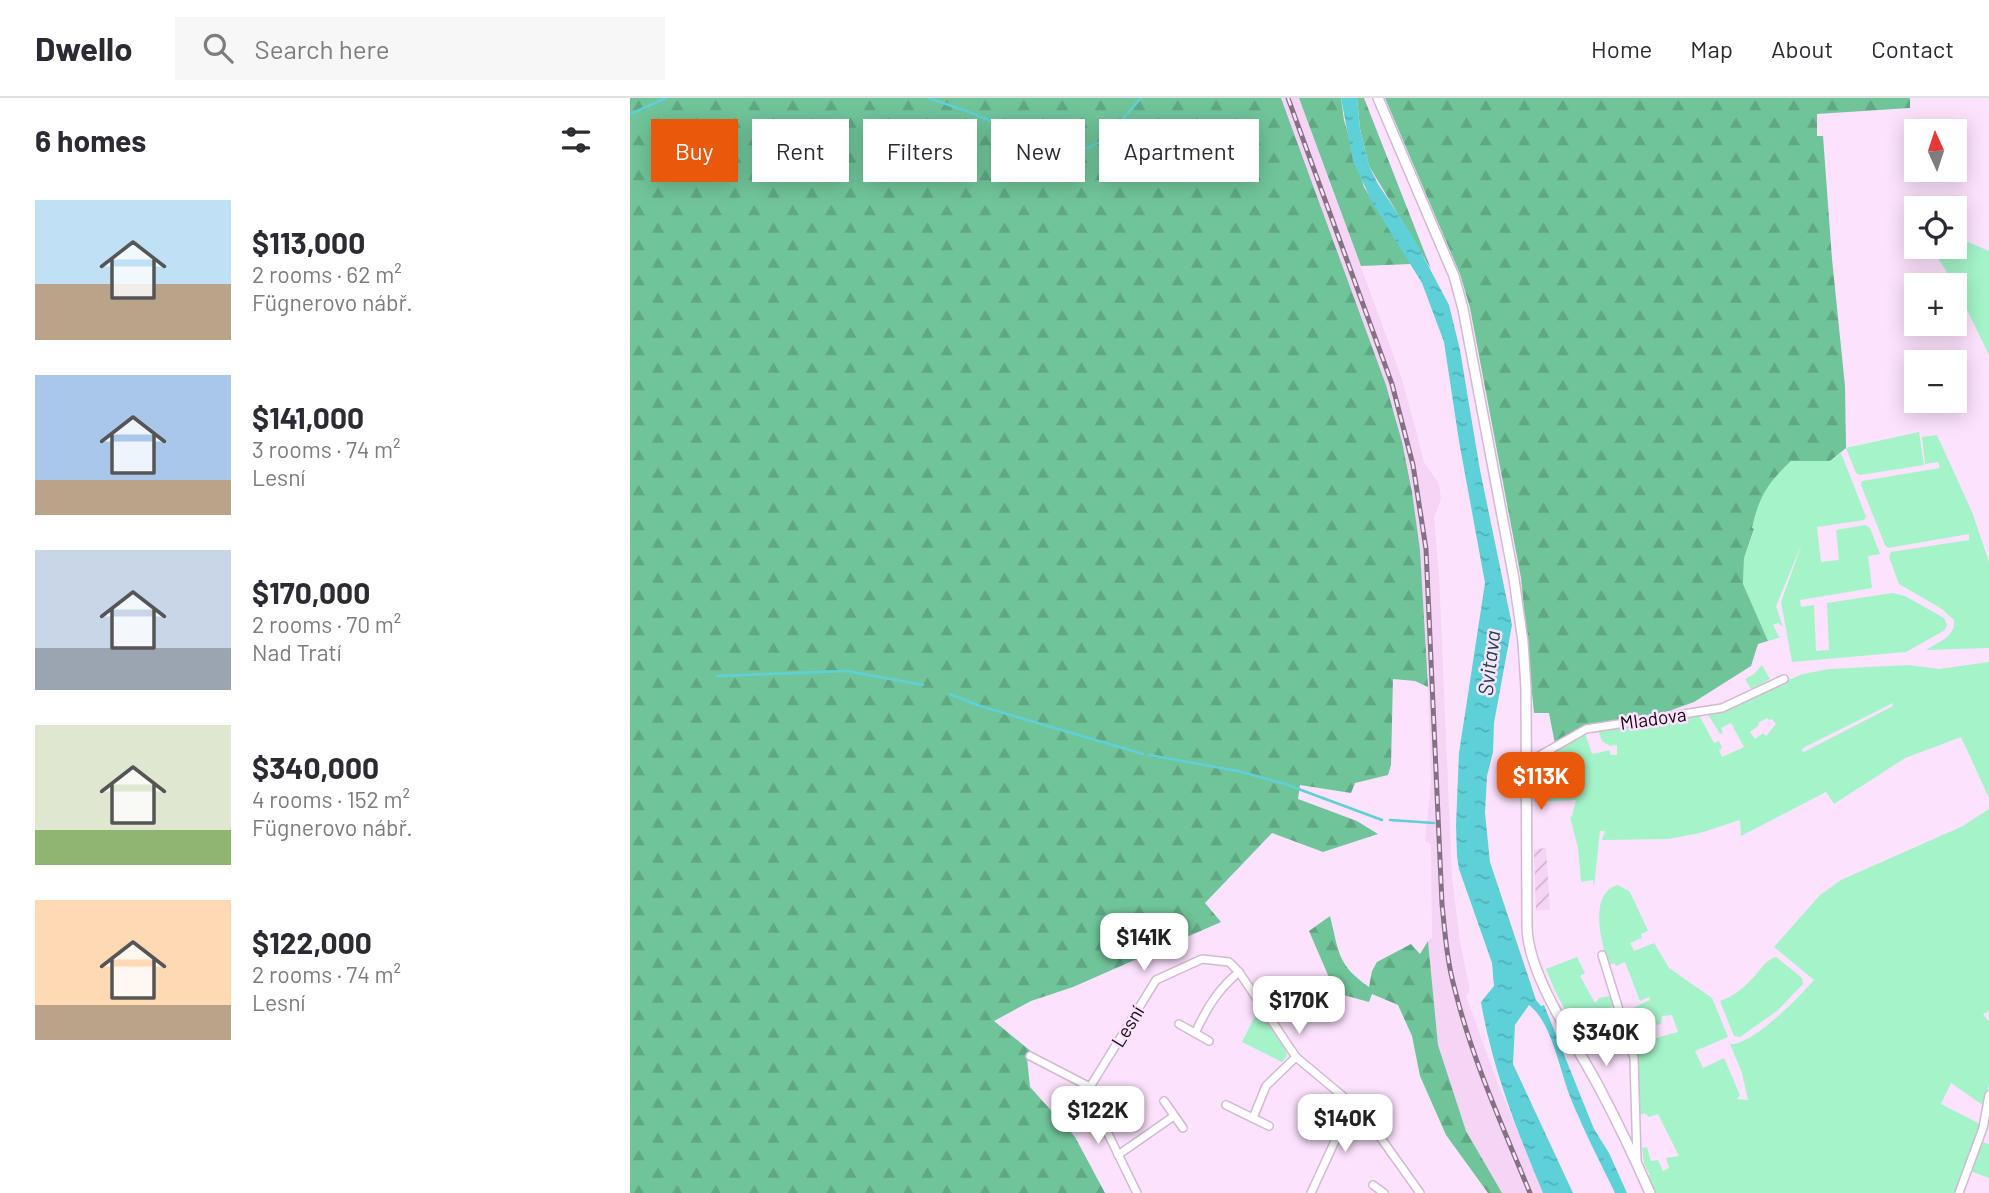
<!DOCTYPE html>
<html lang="en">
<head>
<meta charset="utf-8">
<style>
  :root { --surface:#fff; --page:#f7f7f7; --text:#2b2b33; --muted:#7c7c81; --line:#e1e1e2; --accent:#ea580c }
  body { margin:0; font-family:Barlow,sans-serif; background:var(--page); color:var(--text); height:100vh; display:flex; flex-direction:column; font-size:26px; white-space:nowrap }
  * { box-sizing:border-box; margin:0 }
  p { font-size:23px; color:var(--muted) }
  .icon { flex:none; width:38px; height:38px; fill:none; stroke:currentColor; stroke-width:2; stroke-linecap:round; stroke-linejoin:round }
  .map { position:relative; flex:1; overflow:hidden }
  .side { display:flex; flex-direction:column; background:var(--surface); width:630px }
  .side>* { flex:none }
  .guide { position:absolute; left:21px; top:21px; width:665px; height:63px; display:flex; gap:14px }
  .needle { width:46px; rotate:357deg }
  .buttons { position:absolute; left:1274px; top:21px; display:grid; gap:14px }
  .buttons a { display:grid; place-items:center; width:63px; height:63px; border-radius:0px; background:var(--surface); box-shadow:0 4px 18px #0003; font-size:35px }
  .price { position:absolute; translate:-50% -60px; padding:0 16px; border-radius:14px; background:#fff; color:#222; font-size:23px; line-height:46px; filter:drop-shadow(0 2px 4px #0008) }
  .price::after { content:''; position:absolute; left:50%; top:42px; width:21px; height:16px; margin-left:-10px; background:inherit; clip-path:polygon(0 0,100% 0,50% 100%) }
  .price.selected { background:var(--accent); color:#fff }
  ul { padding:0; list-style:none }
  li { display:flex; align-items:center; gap:21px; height:175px; padding:0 35px }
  li span { display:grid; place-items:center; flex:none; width:196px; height:140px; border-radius:0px; color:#555 }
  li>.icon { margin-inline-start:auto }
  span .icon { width:84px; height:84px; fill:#fffc; stroke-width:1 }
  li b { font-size:30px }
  h2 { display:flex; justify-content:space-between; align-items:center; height:84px; padding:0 35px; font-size:30px }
  .chip { padding:0 24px; border-radius:0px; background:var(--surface); box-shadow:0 4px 18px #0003; font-size:24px; line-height:63px }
  .chip.selected { background:var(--accent); color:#fff }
  header { display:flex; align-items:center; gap:42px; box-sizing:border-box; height:98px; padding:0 35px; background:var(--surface); border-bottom:2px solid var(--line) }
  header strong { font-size:33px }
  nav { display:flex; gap:38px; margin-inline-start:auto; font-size:24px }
  .search { width:490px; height:63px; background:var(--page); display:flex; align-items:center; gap:18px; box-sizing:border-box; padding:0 24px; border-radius:0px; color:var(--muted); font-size:26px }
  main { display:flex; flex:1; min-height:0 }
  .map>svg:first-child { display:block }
  .industrial { fill:url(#industrial-furrows) }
  .built { fill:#f5d4f5 }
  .green { fill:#a4f3c9; fill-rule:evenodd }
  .forest { fill:url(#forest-firs) }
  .water { fill:url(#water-ripples) }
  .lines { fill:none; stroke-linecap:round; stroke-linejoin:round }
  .stream { stroke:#5ed0d7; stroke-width:2.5 }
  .minor-casing { stroke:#d3b9d3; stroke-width:10 }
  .tertiary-casing { stroke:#d3b9d3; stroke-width:12 }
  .minor { stroke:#fff; stroke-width:7 }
  .tertiary { stroke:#fff; stroke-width:9 }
  .rail-casing { stroke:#847284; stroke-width:5 }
  .rail { stroke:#fde2fd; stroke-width:2.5; stroke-dasharray:8; stroke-linecap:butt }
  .labels { text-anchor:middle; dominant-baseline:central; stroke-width:5; stroke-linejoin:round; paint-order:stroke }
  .street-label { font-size:19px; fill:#140b14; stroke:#fde2fd }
  .water-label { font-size:21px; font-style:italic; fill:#14484b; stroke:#fde2fd }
</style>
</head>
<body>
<header>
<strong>Dwello</strong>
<div class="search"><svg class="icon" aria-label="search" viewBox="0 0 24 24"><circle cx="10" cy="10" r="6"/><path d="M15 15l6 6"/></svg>Search here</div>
<nav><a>Home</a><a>Map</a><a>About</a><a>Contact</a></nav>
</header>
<main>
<section class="side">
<h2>6 homes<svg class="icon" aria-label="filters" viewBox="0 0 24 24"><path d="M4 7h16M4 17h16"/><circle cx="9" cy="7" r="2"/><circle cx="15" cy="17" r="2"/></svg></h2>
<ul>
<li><span style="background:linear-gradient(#bfe0f5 60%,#b9a48a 0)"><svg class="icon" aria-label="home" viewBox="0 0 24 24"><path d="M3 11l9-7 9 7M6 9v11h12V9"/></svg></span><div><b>$113,000</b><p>2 rooms · 62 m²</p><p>Fügnerovo nábř.</p></div></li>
<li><span style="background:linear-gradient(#a9c7e8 75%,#b9a48a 0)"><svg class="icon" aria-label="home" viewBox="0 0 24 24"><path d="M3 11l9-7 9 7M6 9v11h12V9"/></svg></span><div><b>$141,000</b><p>3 rooms · 74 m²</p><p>Lesní</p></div></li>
<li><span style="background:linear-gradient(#c9d6e8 70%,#9aa5b1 0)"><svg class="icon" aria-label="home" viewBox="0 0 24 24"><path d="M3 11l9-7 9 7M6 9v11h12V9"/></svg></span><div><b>$170,000</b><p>2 rooms · 70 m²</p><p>Nad Tratí</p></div></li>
<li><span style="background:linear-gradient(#dfe7d0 75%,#8fb573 0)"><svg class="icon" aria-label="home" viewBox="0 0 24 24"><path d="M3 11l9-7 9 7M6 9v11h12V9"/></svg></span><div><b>$340,000</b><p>4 rooms · 152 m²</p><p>Fügnerovo nábř.</p></div></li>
<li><span style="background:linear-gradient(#ffd9b3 75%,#b9a48a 0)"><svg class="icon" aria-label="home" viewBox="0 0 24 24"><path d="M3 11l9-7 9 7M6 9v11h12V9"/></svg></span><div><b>$122,000</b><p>2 rooms · 74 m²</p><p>Lesní</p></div></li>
</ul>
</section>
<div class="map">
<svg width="1359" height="1095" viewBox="0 0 1359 1095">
  <defs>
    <pattern id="industrial-furrows" width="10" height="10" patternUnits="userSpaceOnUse" patternTransform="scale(1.75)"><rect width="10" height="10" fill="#f5d4f5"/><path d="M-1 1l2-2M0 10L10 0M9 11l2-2" fill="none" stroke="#d1b5d1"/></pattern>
    <pattern id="forest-firs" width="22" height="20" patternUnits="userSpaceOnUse" patternTransform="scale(1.75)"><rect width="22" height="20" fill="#70c49a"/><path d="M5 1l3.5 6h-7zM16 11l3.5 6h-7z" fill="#60a784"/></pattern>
    <pattern id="water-ripples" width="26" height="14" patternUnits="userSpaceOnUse" patternTransform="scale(1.75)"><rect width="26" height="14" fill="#5ed0d7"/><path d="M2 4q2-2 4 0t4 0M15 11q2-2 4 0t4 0" fill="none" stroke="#51b1b8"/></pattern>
  </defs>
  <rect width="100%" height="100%" fill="#fde2fd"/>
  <polygon class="industrial" points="916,750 920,812 906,813 904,751"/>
  <polygon class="built" points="651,0 669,0 772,281 794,364 809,386 811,401 804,420 809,477 822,780 830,844 840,892 836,898 865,978 913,1095 872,1095 836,1033 808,947 798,843 802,840 801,747 795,743 801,685 798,589 786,422 765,316 756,287"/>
  <g class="green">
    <polygon points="1338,144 1359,153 1359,257 1325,187 1301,149 1325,149 1325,145 1335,148"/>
    <polygon points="1289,334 1294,367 1230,377 1226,375 1216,350"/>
    <path d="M1307,337L1342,414L1359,464V550L1296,552C1308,544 1326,539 1324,522L1312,511L1269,486L1259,459L1261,454L1339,442V436L1258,450L1255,447L1231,387L1232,383L1310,370L1308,364L1295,366L1292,339Z"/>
    <path d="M1211,355L1236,419L1234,422L1187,429L1191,464L1209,462L1206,432L1236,427L1240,430L1250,456L1238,458L1242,490L1170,502L1171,509L1184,507L1186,553L1199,552L1197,505L1262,495L1275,498L1314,520L1317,527L1315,532L1276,554L1162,564L1151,504L1173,443L1146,508L1153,529L1148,525L1143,527L1149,539L1155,538L1138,543L1113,486L1114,460L1124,432L1121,431C1128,399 1138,385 1161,363H1200Z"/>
    <path d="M1359,564V700L1331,639L1275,660L1204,706L1196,694L1111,738L1110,722L1070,735L1038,741L972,742L975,733H970L964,789L963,782L951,784L948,750L940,719L942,718L946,702L904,704V667L907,663L955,635L962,656L980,652V657H987V647L980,648L972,643L968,632L1069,617L1084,645L1089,643L1092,650L1089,652L1092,659L1114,649L1101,625L1091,630L1093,635L1090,636L1077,615L1173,576L1199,571L1278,567L1309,571ZM1263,605V608L1174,654L1171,651ZM1137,620L1139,622L1142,621L1146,626L1136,638L1133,635L1125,641L1120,634L1129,627L1128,625Z"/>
    <polygon points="1132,567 1140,581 1121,591 1115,581 1124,576"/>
    <path d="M1359,711V913L1353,916L1359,924V986L1354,1008L1321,985L1311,1006L1350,1026V1032L1340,1052L1326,1095H1024L1017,1078L1020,1077L1014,1066L1012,1050L1017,1049L1021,1063L1028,1062L1033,1073L1039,1070L1036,1060L1049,1058L1028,1016L1019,1019L1015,1015L1009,1017L1008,966L1002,942L1003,935L1010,928L1015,943L1048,934L1042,917L1032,918L1031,926L1021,928L1018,921L1011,923L1010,913L1001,911L1020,902L1019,899L1010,903L995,864L986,868L984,865L979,867C971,847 958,794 988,787L1000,794L1018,833L1011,836L1012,840L1000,845L1004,853L1024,845L1039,870L1082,900L1098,939L1065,953L1073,970L1094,960L1110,997L1107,1001L1118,1002L1112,975L1100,946C1122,948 1169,899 1184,882L1144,849L1190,797L1211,782L1333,728Z"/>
    <polygon points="947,859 955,875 950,878 965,905 969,900 980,898 983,908 963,919 971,935 952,944 926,895 916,871"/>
    <path d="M1146,859L1172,880L1173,886L1147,913L1110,939L1104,938L1090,903C1102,899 1111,892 1120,883C1129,875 1134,862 1146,859Z"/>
    <polygon points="628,912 656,953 657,958 652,964 612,944"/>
    <polygon points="1351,1044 1359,1046 1359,1080 1340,1073"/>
  </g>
  <g class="forest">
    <polygon points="0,0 651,0 756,287 772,344 782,394 790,452 798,589 785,583 763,581 761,667 758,677 725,685 721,695 670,687 668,701 727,723 748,736 693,754 642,735 575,805 591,824 443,889 401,903 364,923 403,955 397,960 400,989 445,1039 475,1095 0,1095"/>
    <polygon points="669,0 711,0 714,22 734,89 781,166 731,168"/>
    <polygon points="727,0 734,0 801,171 739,68 730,31"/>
    <path d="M755,0H1280V10L1187,16V38H1193L1202,161L1215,288L1216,350L1200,363H1161C1138,385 1129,398 1122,430L1124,431L1114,460L1113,486L1138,543L1128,546L1121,568L1064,604L1031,616L954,627L925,646L919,615H904L891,480L840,210L830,176Z"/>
    <path d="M700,818C709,854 707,867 739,889L742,873L747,864L781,846L790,856L798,843L808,947L836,1033L872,1095H858L816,1037L790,978L782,938L768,907L742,896L739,904L710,896L704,891L679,833Z"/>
  </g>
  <path class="water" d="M711,0H727L730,31L739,68L748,86L782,137L819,207L830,252L850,372L882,527L864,625L863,654L857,678L855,715L860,764L906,902L911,908L914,907L964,1031L979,1055L997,1095H985C970,1064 954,1033 941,1001C930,974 922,924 899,907L885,927L883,966L943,1095H913C887,1033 862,970 851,904L864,888L862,865L829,771L827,758L826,727L829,655L855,485L829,343L814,244L792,185L743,106L723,63Z"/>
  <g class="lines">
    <g class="stream">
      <polyline points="299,0 339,14 425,50 458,50 475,41 511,0"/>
      <polyline points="0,16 36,0"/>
      <polyline points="87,578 217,573 293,587"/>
      <polyline points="320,596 350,608 513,656"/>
      <polyline points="519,657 608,673 655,686 752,722"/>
      <polyline points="760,722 804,725"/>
    </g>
    <defs>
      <g id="minor">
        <polyline points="895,666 956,631 1092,610 1154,581"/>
        <polyline points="972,857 1004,960 1007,1063"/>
        <polyline points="549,926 579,943"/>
        <path d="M565,935C577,910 588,891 609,874"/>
        <polyline points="400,958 460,989"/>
        <polyline points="534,1003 553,1030"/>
        <polyline points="596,1007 639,1028"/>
        <polyline points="623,1020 636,988 666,959"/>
        <polyline points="488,1057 544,1018"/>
        <polyline points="743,1087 754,1095"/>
        <polyline points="507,1095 463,1005 460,989 526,882 572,861 599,864 609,874 666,959 733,1015 790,1095"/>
        <polyline points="681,1095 722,1006"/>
        <polyline points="1329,1095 1353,1030 1359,997"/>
      </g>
      <path id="tertiary" d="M748,0L824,178L833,211L884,481L893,544L896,590L897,829C898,879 948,948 971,993C989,1027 1005,1061 1020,1095"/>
    </defs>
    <use href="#minor" class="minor-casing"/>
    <use href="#tertiary" class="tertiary-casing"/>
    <use href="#minor" class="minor"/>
    <use href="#tertiary" class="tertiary"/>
    <defs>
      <path id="rail" d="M658,0L762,286L783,367L796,451L812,806C815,835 817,864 825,892C842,961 873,1029 900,1095"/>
    </defs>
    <use href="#rail" class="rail-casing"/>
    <use href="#rail" class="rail"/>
  </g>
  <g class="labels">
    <g class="street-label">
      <text transform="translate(1023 620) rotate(-8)">Mladova</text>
      <text transform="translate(497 928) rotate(-59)">Lesní</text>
    </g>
    <g class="water-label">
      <text transform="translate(858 565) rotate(-83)">Svitava</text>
    </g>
  </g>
</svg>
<div class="buttons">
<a><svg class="needle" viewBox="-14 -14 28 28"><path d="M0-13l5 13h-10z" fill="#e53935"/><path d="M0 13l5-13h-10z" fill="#7c7c81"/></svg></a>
<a><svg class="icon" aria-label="locate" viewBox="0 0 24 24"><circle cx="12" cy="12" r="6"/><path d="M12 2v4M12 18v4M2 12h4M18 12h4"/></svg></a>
<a>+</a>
<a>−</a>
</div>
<b class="price selected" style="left:911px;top:714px">$113K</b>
<b class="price" style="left:514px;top:875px">$141K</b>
<b class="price" style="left:669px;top:938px">$170K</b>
<b class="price" style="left:976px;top:970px">$340K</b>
<b class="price" style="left:468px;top:1048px">$122K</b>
<b class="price" style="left:715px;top:1056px">$140K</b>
<div class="guide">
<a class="chip selected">Buy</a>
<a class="chip">Rent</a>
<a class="chip">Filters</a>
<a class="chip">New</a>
<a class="chip">Apartment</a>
</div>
</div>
</main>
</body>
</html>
